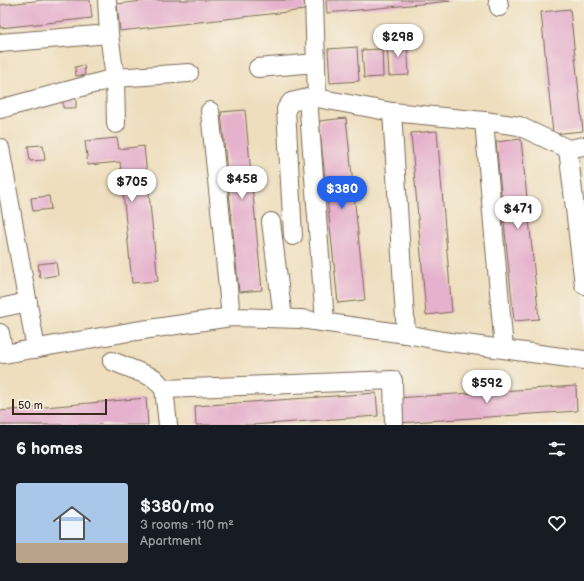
<!DOCTYPE html>
<html lang="en">
<head>
<meta charset="utf-8">
<style>
  :root { --surface:#171b24; --page:#20242c; --text:#f1f3f6; --muted:#9ea1a6; --accent:#2563eb }
  body { margin:0; font-family:"Balsamiq Sans",sans-serif; background:var(--page); color:var(--text); height:100vh; display:flex; flex-direction:column; font-size:15px; white-space:nowrap }
  * { box-sizing:border-box; margin:0 }
  p { font-size:13px; color:var(--muted) }
  .icon { flex:none; width:22px; height:22px; fill:none; stroke:currentColor; stroke-width:2; stroke-linecap:round; stroke-linejoin:round }
  .map { position:relative; height:425px; overflow:hidden }
  .side { display:flex; flex-direction:column; background:var(--surface); flex:1 }
  .side>* { flex:none }
  .scale { position:absolute; left:12px; bottom:10px; width:95px; box-sizing:border-box; padding-left:4px; border:2px solid #3b2a1e; border-top:0; font-size:11px; line-height:14px; white-space:nowrap; color:#3b2a1e; -webkit-text-stroke:3px #f7f3e8; paint-order:stroke }
  .price { position:absolute; translate:-50% -34px; padding:0 9px; border-radius:14px; background:#fff; color:#222; font-size:13px; line-height:26px; filter:drop-shadow(0 1px 2px #0008) }
  .price::after { content:''; position:absolute; left:50%; top:24px; width:12px; height:9px; margin-left:-6px; background:inherit; clip-path:polygon(0 0,100% 0,50% 100%) }
  .price.on { background:var(--accent); color:#fff }
  ul { padding:0; list-style:none }
  li { display:flex; align-items:center; gap:12px; height:100px; padding:0 16px }
  li span { display:grid; place-items:center; flex:none; width:112px; height:80px; border-radius:4px; color:#555 }
  li>.icon { margin-inline-start:auto }
  span .icon { width:48px; height:48px; fill:#fffc; stroke-width:1 }
  li b { font-size:17px }
  h2 { display:flex; justify-content:space-between; align-items:center; height:48px; padding:0 16px; font-size:17px }
  .map>svg:first-child { display:block }
  .building { fill:#e5b1cc }
  .lines { fill:none; stroke-linecap:round; stroke-linejoin:round }
  .minor-casing { stroke:#7a6956; stroke-width:20 }
  .minor { stroke:#fff; stroke-width:18 }
</style>
</head>
<body>
<div class="map">
<svg width="584" height="425" viewBox="0 0 584 425">
  <rect width="100%" height="100%" fill="#f7f3e8"/>
  <filter id="ink" filterUnits="userSpaceOnUse"><feTurbulence type="fractalNoise" baseFrequency=".025" numOctaves="2"/><feDisplacementMap in="SourceGraphic" scale="8" xChannelSelector="R" yChannelSelector="G"/><feConvolveMatrix kernelMatrix="1 2 1 2 8 2 1 2 1" color-interpolation-filters="sRGB"/></filter>
  <filter id="wash" filterUnits="userSpaceOnUse"><feTurbulence type="fractalNoise" baseFrequency=".012" numOctaves="4" result="noise"/><feDisplacementMap in="SourceGraphic" scale="16" xChannelSelector="R" yChannelSelector="G"/><feGaussianBlur stdDeviation="0.9" result="paint"/><feColorMatrix in="noise" values="0 0 0 0 0 0 0 0 0 0 0 0 0 0 0 0 0 1.4 0 .05"/><feComposite in="paint" operator="in"/></filter>
  <g filter="url(#wash)">
    <rect width="100%" height="100%" fill="#eedebd"/>
    <g id="blocks">
      <g class="building">
        <polygon points="43,0 90,0 92,18 0,28 0,5"/>
        <polygon points="151,0 304,0 305,10 120,31 117,4"/>
        <polygon points="326,0 450,0 451,1 327,13"/>
        <polygon points="570,9 583,131 553,134 541,12"/>
        <polygon points="407,40 409,75 389,76 387,42"/>
        <polygon points="357,47 359,81 330,83 328,49"/>
        <polygon points="382,49 383,77 364,78 362,50"/>
        <polygon points="84,65 85,75 76,76 75,67"/>
        <polygon points="76,96 76,108 63,108 63,97"/>
        <polygon points="245,110 262,290 239,292 221,112"/>
        <polygon points="346,118 365,300 338,303 319,121"/>
        <polygon points="437,131 452,312 426,315 411,133"/>
        <polygon points="117,138 119,149 144,146 158,281 132,283 120,162 88,165 85,141"/>
        <polygon points="521,139 539,319 514,321 496,142"/>
        <polygon points="43,145 45,160 30,161 28,146"/>
        <polygon points="49,196 51,209 33,211 31,198"/>
        <polygon points="56,262 58,275 40,278 38,264"/>
        <polygon points="576,386 577,411 398,423 396,398"/>
        <polygon points="376,393 378,416 253,425 196,425 195,406"/>
        <polygon points="146,398 148,425 0,425 0,411"/>
      </g>
    </g>
  </g>
  <g filter="url(#ink)">
    <use href="#blocks" fill-opacity="0" stroke="#7a6956" stroke-width="1"/>
    <g class="lines">
      <defs>
        <g id="minor">
          <polyline points="107,0 109,34 115,78 116,124"/>
          <polyline points="314,0 317,98"/>
          <polyline points="498,0 499,7"/>
          <polyline points="0,43 109,34"/>
          <polyline points="258,68 316,63"/>
          <polyline points="308,98 325,322"/>
          <polyline points="0,109 115,78 189,73"/>
          <polyline points="210,111 231,317"/>
          <polyline points="392,112 406,334"/>
          <polyline points="484,121 504,349"/>
          <polyline points="584,146 568,149 584,285"/>
          <polyline points="0,148 36,349"/>
          <polyline points="271,222 283,318"/>
          <polyline points="293,236 286,109 291,102 308,98 317,98 392,112 484,121 519,126 568,149"/>
          <polyline points="0,308 28,302"/>
          <polyline points="0,333 4,354 129,332 231,317 300,319 406,334 443,341 584,360"/>
          <polyline points="112,361 154,378 164,389 168,425"/>
          <polyline points="164,389 393,380 394,425"/>
        </g>
      </defs>
      <use href="#minor" class="minor-casing"/>
      <use href="#minor" class="minor"/>
    </g>
  </g>
</svg>
<div class="scale">50 m</div>
<b class="price" style="left:398px;top:58px">$298</b>
<b class="price" style="left:242px;top:200px">$458</b>
<b class="price" style="left:132px;top:203px">$705</b>
<b class="price on" style="left:342px;top:210px">$380</b>
<b class="price" style="left:518px;top:230px">$471</b>
<b class="price" style="left:487px;top:404px">$592</b>
</div>
<section class="side">
<h2>6 homes<svg class="icon" aria-label="filters" viewBox="0 0 24 24"><path d="M4 7h16M4 17h16"/><circle cx="9" cy="7" r="2"/><circle cx="15" cy="17" r="2"/></svg></h2>
<ul>
<li><span style="background:linear-gradient(#a9c7e8 75%,#b9a48a 0)"><svg class="icon" aria-label="home" viewBox="0 0 24 24"><path d="M3 11l9-7 9 7M6 9v11h12V9"/></svg></span><div><b>$380/mo</b><p>3 rooms · 110 m²</p><p>Apartment</p></div><svg class="icon" aria-label="heart" viewBox="0 0 24 24"><path d="M12 20l-8-8c-3-5 5-10 8-4 3-6 11-1 8 4z"/></svg></li>
</ul>
</section>
</body>
</html>
